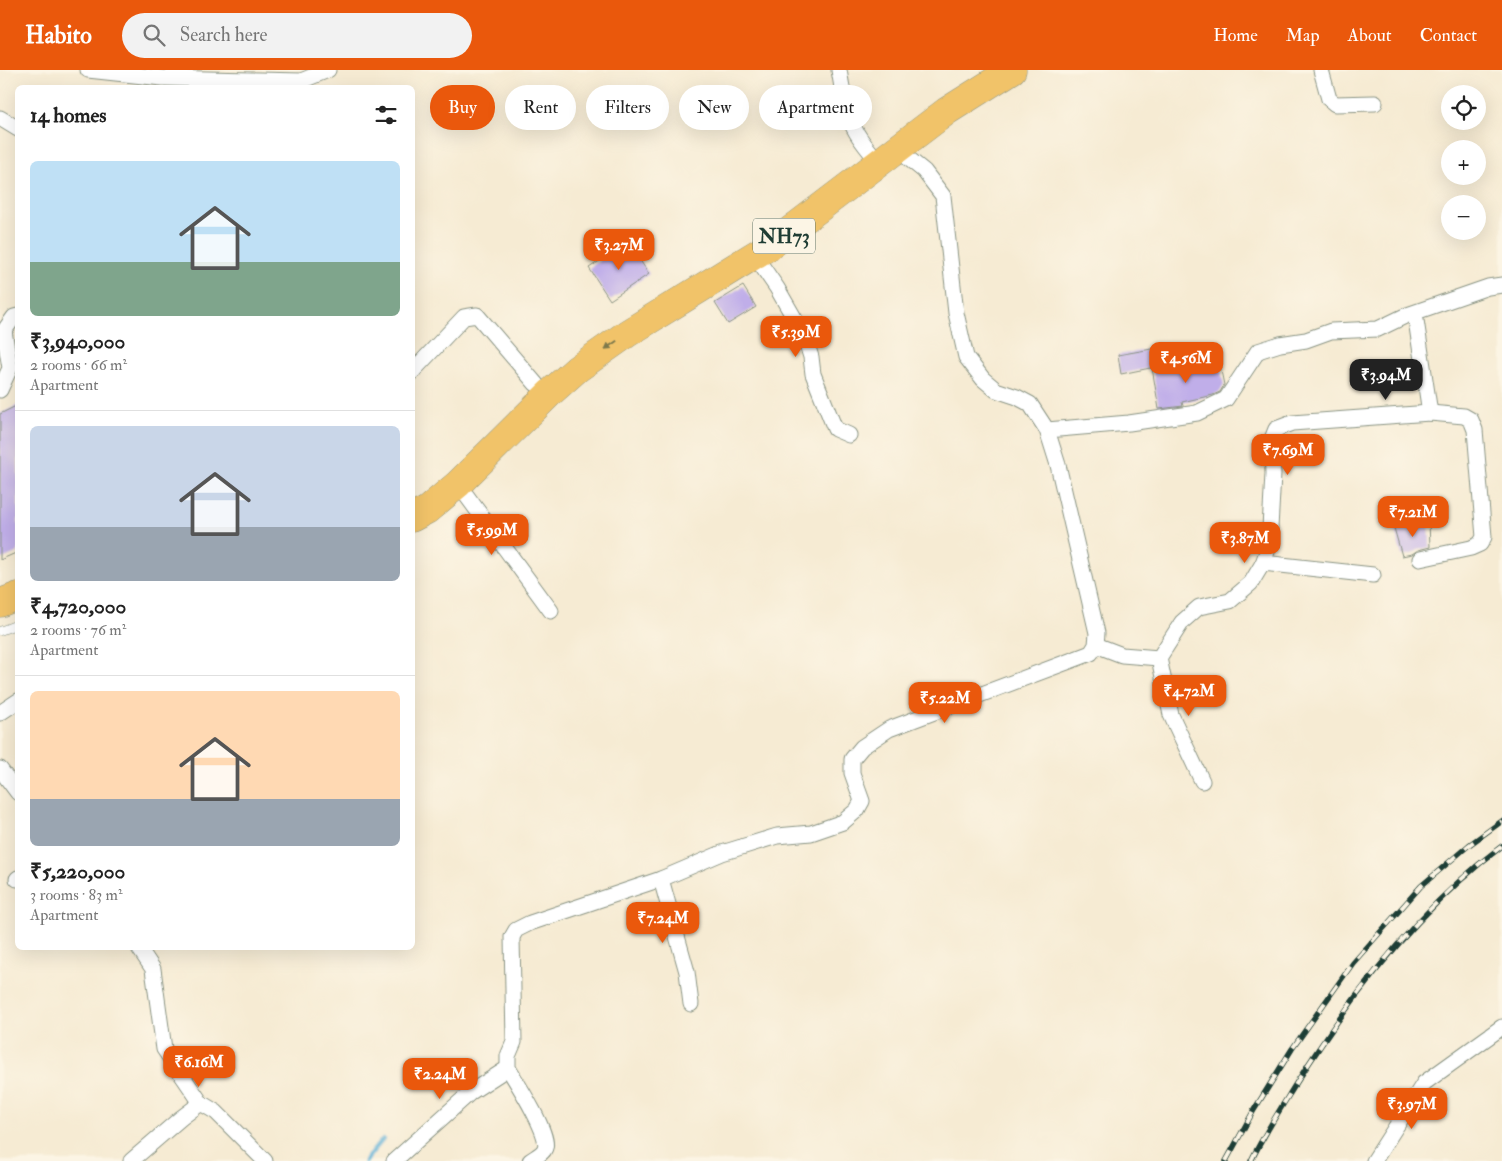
<!DOCTYPE html>
<html lang="en">
<head>
<meta charset="utf-8">
<style>
  :root { --surface:#fff; --page:#f2f2f2; --text:#222; --muted:#767676; --line:#e0e0e0; --accent:#ea580c }
  body { margin:0; font-family:"IM FELL Double Pica",serif; background:var(--page); color:var(--text); height:100vh; display:flex; flex-direction:column; font-size:19px; white-space:nowrap }
  * { box-sizing:border-box; margin:0 }
  p { font-size:16px; color:var(--muted) }
  .icon { flex:none; width:28px; height:28px; fill:none; stroke:currentColor; stroke-width:2; stroke-linecap:round; stroke-linejoin:round }
  .map { position:relative; flex:1; overflow:hidden }
  .details { position:absolute; left:15px; top:15px; width:400px; height:865px; display:flex; flex-direction:column; background:var(--surface); border-radius:8px; box-shadow:0 5px 20px #0002 }
  .details>* { flex:none }
  .guide { position:absolute; left:430px; top:15px; width:475px; height:45px; display:flex; gap:10px }
  .tools { position:absolute; left:1441px; top:15px; display:grid; gap:10px }
  .tools a { display:grid; place-items:center; width:45px; height:45px; border-radius:50%; background:var(--surface); box-shadow:0 5px 20px #0002; font-size:25px }
  .price { position:absolute; translate:-50% -42px; padding:0 11px; border-radius:10px; background:var(--accent); color:#fff; font-size:16px; line-height:32px; filter:drop-shadow(0 1px 2px #0008) }
  .price::after { content:''; position:absolute; left:50%; top:30px; width:15px; height:11px; margin-left:-8px; background:inherit; clip-path:polygon(0 0,100% 0,50% 100%) }
  .price.active { background:#222; color:#fff }
  ul { padding:0; list-style:none }
  li { display:grid; align-content:center; gap:10px; height:265px; padding:0 15px }
  li+li { border-top:1px solid var(--line) }
  li span { display:grid; place-items:center; height:155px; border-radius:8px; color:#555 }
  li>.icon { margin-inline-start:auto }
  span .icon { width:90px; height:90px; fill:#fffc; stroke-width:1 }
  li b { font-size:21px }
  h2 { display:flex; justify-content:space-between; align-items:center; height:60px; padding:0 15px; font-size:21px }
  .tag { padding:0 18px; border-radius:22px; background:var(--surface); box-shadow:0 5px 20px #0002; font-size:18px; line-height:45px }
  .tag.active { background:var(--accent); color:#fff }
  header { display:flex; align-items:center; gap:30px; box-sizing:border-box; height:70px; padding:0 25px; background:var(--accent); color:#fff }
  header strong { font-size:24px }
  nav { display:flex; gap:28px; margin-inline-start:auto; font-size:18px }
  .search { width:350px; height:45px; background:var(--page); display:flex; align-items:center; gap:12px; box-sizing:border-box; padding:0 18px; border-radius:28px; color:var(--muted); font-size:19px }
  .map>svg:first-child { display:block }
  .lines { fill:none; stroke-linecap:round; stroke-linejoin:round }
  .stream { stroke:#5aafd6; stroke-width:4.5 }
  .building { fill:#c0aee9 }
  .lane-casing { stroke:#8a9484; stroke-width:9 }
  .street-casing { stroke:#8a9484; stroke-width:17 }
  .highway-casing { stroke:#8a9484; stroke-width:29 }
  .lane { stroke:#fff; stroke-width:8 }
  .street { stroke:#fff; stroke-width:15 }
  .highway { stroke:#f1c369; stroke-width:28 }
  .rail-casing { stroke:#1f3d34; stroke-width:5.5 }
  .rail { stroke:#fcf5e5; stroke-width:4; stroke-dasharray:11; stroke-linecap:butt }
  .oneway { fill:#7d794c }
  .labels { text-anchor:middle; dominant-baseline:central; stroke-width:5; stroke-linejoin:round; paint-order:stroke }
  .shield { fill:#fcf5e5; stroke:#617469; stroke-width:1 }
  .shield-label { font-size:20px; font-weight:bold; fill:#1f3d34 }
</style>
</head>
<body>
<header>
<strong>Habito</strong>
<div class="search"><svg class="icon" aria-label="search" viewBox="0 0 24 24"><circle cx="10" cy="10" r="6"/><path d="M15 15l6 6"/></svg>Search here</div>
<nav><a>Home</a><a>Map</a><a>About</a><a>Contact</a></nav>
</header>
<div class="map">
<svg width="1502" height="1091" viewBox="0 0 1502 1091">
  <rect width="100%" height="100%" fill="#fcf5e5"/>
  <filter id="ink" filterUnits="userSpaceOnUse"><feTurbulence type="fractalNoise" baseFrequency=".02" numOctaves="2"/><feDisplacementMap in="SourceGraphic" scale="10" xChannelSelector="R" yChannelSelector="G"/><feConvolveMatrix kernelMatrix="1 2 1 2 8 2 1 2 1" color-interpolation-filters="sRGB"/></filter>
  <filter id="wash" filterUnits="userSpaceOnUse"><feTurbulence type="fractalNoise" baseFrequency=".0096" numOctaves="4" result="noise"/><feDisplacementMap in="SourceGraphic" scale="20" xChannelSelector="R" yChannelSelector="G"/><feGaussianBlur stdDeviation="1.12" result="paint"/><feColorMatrix in="noise" values="0 0 0 0 0 0 0 0 0 0 0 0 0 0 0 0 0 1.4 0 .05"/><feComposite in="paint" operator="in"/></filter>
  <g filter="url(#wash)">
    <rect width="100%" height="100%" fill="#f6ebd3"/>
    <g class="lines">
      <polyline class="stream" points="365,1091 383,1069"/>
    </g>
    <g id="blocks">
      <g class="building">
        <polygon points="628,172 649,204 610,230 589,198"/>
        <polygon points="743,216 756,237 728,254 715,233"/>
        <polygon points="1157,278 1160,296 1121,304 1118,285"/>
        <polygon points="1219,291 1224,315 1220,322 1213,325 1182,332 1183,336 1159,339 1152,298 1176,294 1177,300"/>
        <polygon points="18,335 18,482 0,490 0,344"/>
        <polygon points="1429,451 1430,477 1418,480 1412,484 1402,486 1394,458"/>
      </g>
    </g>
  </g>
  <g filter="url(#ink)">
    <use href="#blocks" fill-opacity="0" stroke="#8a9484" stroke-width="1"/>
    <g class="lines">
      <defs>
        <polyline id="lane" points="0,561 18,554"/>
        <g id="street">
          <polyline points="88,0 162,8 301,11 328,0"/>
          <path d="M839,0C842,17 845,39 852,54C858,68 870,82 880,93"/>
          <polyline points="1321,0 1329,29 1335,34 1375,33"/>
          <polyline points="0,48 18,59"/>
          <polyline points="755,186 777,218 804,265 811,287 813,304 835,359 849,365"/>
          <polyline points="1413,244 1416,250 1430,343"/>
          <polyline points="412,302 464,247 477,245 536,314"/>
          <polyline points="0,320 10,298 4,261 14,247 18,246"/>
          <polyline points="1047,360 1129,353 1197,343 1226,329 1258,281 1280,274 1306,270 1331,261 1378,259 1407,245 1488,217 1502,215"/>
          <polyline points="458,414 551,541"/>
          <polyline points="1263,493 1269,476 1273,404 1272,369 1276,359 1292,353 1430,343 1464,346 1471,350 1475,360 1484,467 1480,474 1471,478 1420,489"/>
          <polyline points="1096,575 1122,585 1159,588"/>
          <polyline points="0,643 18,631"/>
          <polyline points="0,699 18,723"/>
          <polyline points="1202,711 1171,645 1159,588 1182,552 1199,537 1230,531 1251,513 1263,493 1373,505"/>
          <polyline points="17,809 18,808"/>
          <polyline points="661,809 687,902 691,934"/>
          <polyline points="139,878 153,899 164,979 201,1033"/>
          <polyline points="131,1091 181,1048 201,1033 216,1042 265,1091"/>
          <polyline points="394,1091 471,1022 508,998"/>
          <path d="M530,1091C535,1087 543,1084 545,1078C551,1066 516,1011 508,998V986L514,972L512,867L516,860L530,853L661,809L722,783L777,766L811,763L843,752L857,740L862,731L852,703V689L862,677L889,659L1091,583L1096,575L1097,563L1058,395L1047,360L1030,334L1017,327L996,320L983,309L966,287L956,243L943,126L924,101L898,80"/>
          <polyline points="1374,1091 1424,1013 1502,957"/>
        </g>
        <g id="highway">
          <polyline points="412,448 427,440 458,414 550,323 577,299 628,263 771,175 947,41 1012,0"/>
          <polyline points="0,533 18,526"/>
        </g>
      </defs>
      <use href="#lane" class="lane-casing"/>
      <use href="#street" class="street-casing"/>
      <use href="#highway" class="highway-casing"/>
      <use href="#lane" class="lane"/>
      <use href="#street" class="street"/>
      <use href="#highway" class="highway"/>
      <defs>
        <g id="rail">
          <polyline points="1226,1091 1254,1040 1292,979 1353,893 1421,816 1469,775 1502,751"/>
          <path d="M1251,1091C1264,1064 1281,1038 1297,1012C1352,925 1419,838 1502,776"/>
        </g>
      </defs>
      <use href="#rail" class="rail-casing"/>
      <use href="#rail" class="rail"/>
    </g>
    <defs><path id="oneway-solid" d="M-6-.8H1V-3.2L6.5 0L1 3.2V.8H-6Z" transform="scale(1.25)"/></defs>
    <use class="oneway" href="#oneway-solid" transform="translate(611 275) rotate(145)"/>
  </g>
  <g class="labels">
    <rect class="shield" x="753" y="148.5" width="62" height="35" rx="4"/>
    <g class="shield-label">
      <text x="784" y="166">NH73</text>
    </g>
  </g>
</svg>
<div class="tools">
<a><svg class="icon" aria-label="locate" viewBox="0 0 24 24"><circle cx="12" cy="12" r="6"/><path d="M12 2v4M12 18v4M2 12h4M18 12h4"/></svg></a>
<a>+</a>
<a>−</a>
</div>
<b class="price" style="left:619px;top:201px">₹3.27M</b>
<b class="price" style="left:796px;top:288px">₹5.39M</b>
<b class="price" style="left:1186px;top:314px">₹4.56M</b>
<b class="price active" style="left:1386px;top:331px">₹3.94M</b>
<b class="price" style="left:1288px;top:406px">₹7.69M</b>
<b class="price" style="left:1413px;top:468px">₹7.21M</b>
<b class="price" style="left:492px;top:486px">₹5.99M</b>
<b class="price" style="left:1245px;top:494px">₹3.87M</b>
<b class="price" style="left:1189px;top:647px">₹4.72M</b>
<b class="price" style="left:945px;top:654px">₹5.22M</b>
<b class="price" style="left:663px;top:874px">₹7.24M</b>
<b class="price" style="left:199px;top:1018px">₹6.16M</b>
<b class="price" style="left:440px;top:1030px">₹2.24M</b>
<b class="price" style="left:1412px;top:1060px">₹3.97M</b>
<div class="guide">
<a class="tag active">Buy</a>
<a class="tag">Rent</a>
<a class="tag">Filters</a>
<a class="tag">New</a>
<a class="tag">Apartment</a>
</div>
<section class="details">
<h2>14 homes<svg class="icon" aria-label="filters" viewBox="0 0 24 24"><path d="M4 7h16M4 17h16"/><circle cx="9" cy="7" r="2"/><circle cx="15" cy="17" r="2"/></svg></h2>
<ul>
<li><span style="background:linear-gradient(#bfe0f5 65%,#7fa58c 0)"><svg class="icon" aria-label="home" viewBox="0 0 24 24"><path d="M3 11l9-7 9 7M6 9v11h12V9"/></svg></span><div><b>₹3,940,000</b><p>2 rooms · 66 m²</p><p>Apartment</p></div></li>
<li><span style="background:linear-gradient(#c9d6e8 65%,#9aa5b1 0)"><svg class="icon" aria-label="home" viewBox="0 0 24 24"><path d="M3 11l9-7 9 7M6 9v11h12V9"/></svg></span><div><b>₹4,720,000</b><p>2 rooms · 76 m²</p><p>Apartment</p></div></li>
<li><span style="background:linear-gradient(#ffd9b3 70%,#9aa5b1 0)"><svg class="icon" aria-label="home" viewBox="0 0 24 24"><path d="M3 11l9-7 9 7M6 9v11h12V9"/></svg></span><div><b>₹5,220,000</b><p>3 rooms · 83 m²</p><p>Apartment</p></div></li>
</ul>
</section>
</div>
</body>
</html>
